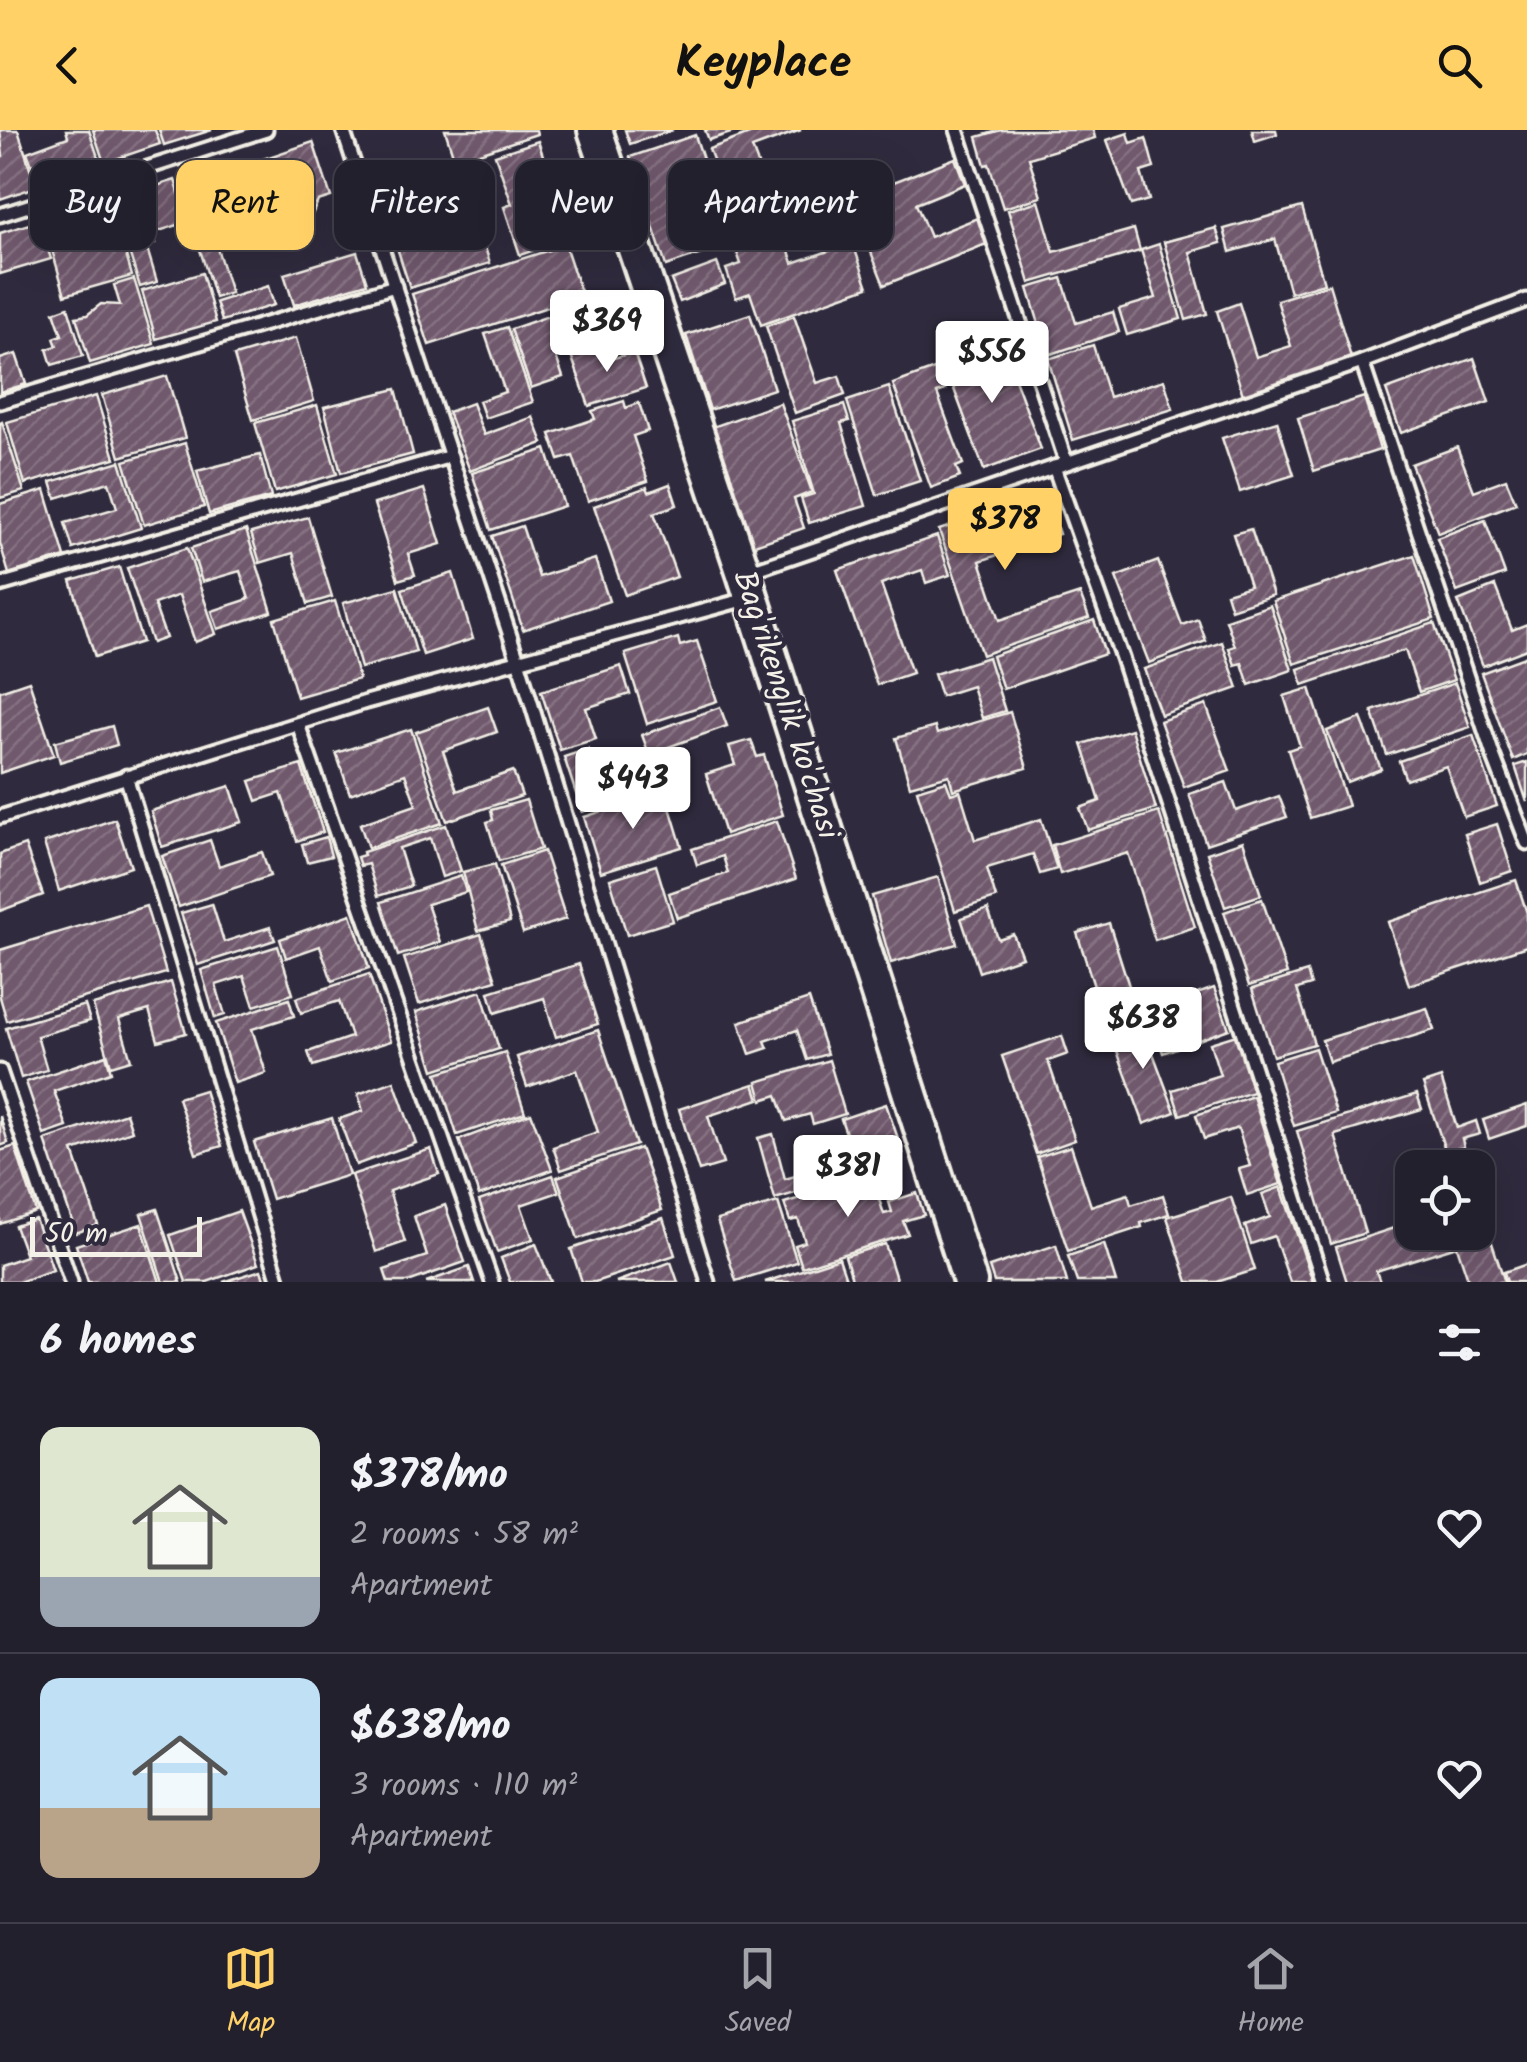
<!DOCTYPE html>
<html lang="en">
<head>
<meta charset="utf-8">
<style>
  :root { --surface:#23202e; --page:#2b2836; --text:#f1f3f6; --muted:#a3a3aa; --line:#403e4a; --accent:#ffd166 }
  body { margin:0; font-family:Kalam,sans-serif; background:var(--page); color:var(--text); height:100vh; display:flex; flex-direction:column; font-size:38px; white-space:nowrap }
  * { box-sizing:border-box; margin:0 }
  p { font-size:32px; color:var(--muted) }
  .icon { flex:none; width:55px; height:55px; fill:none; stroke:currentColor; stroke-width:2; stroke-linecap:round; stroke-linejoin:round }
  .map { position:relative; height:1152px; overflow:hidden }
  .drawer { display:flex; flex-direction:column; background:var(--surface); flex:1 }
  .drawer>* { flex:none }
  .guide { position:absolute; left:30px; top:30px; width:1000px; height:90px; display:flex; gap:20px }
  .tools { position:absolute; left:1395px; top:1020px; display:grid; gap:20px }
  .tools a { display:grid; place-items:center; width:100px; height:100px; border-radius:20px; background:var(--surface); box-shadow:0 10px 40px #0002,0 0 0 2px var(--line); font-size:50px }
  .scale { position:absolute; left:30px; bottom:25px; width:172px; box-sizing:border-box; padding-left:10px; border:5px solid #f4f1e8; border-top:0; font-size:28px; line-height:35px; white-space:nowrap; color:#f4f1e8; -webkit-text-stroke:8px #2f2a3d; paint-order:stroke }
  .price { position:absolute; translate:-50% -85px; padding:0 22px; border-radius:10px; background:#fff; color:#222; font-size:32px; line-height:65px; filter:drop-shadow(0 2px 5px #0008) }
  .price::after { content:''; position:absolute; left:50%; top:60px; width:30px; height:22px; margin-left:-15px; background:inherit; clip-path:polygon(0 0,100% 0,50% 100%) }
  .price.selected { background:var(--accent); color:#111 }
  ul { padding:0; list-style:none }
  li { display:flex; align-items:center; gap:30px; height:250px; padding:0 40px }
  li+li { border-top:2px solid var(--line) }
  li span { display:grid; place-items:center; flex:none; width:280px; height:200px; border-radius:20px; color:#555 }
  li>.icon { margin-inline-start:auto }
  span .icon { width:120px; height:120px; fill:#fffc; stroke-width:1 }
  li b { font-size:42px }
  h2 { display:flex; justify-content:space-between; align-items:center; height:120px; padding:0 40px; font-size:42px }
  .tag { padding:0 35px; border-radius:20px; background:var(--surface); box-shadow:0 10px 40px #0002,0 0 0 2px var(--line); font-size:35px; line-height:90px }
  .tag.selected { background:var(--accent); color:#111 }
  header { display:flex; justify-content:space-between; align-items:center; height:130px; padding:0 40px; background:var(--accent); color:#111; font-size:45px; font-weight:800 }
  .dock { display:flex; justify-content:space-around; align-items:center; height:140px; border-top:2px solid var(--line); background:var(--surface); font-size:28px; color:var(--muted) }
  .dock a { display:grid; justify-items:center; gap:5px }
  .dock .selected { color:var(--accent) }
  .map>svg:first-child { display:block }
  .building { fill:url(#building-hatch); stroke:#f4f1e8; stroke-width:2.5 }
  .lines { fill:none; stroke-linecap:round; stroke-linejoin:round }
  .lane-casing { stroke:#f4f1e8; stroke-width:19 }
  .secondary-casing { stroke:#f4f1e8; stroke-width:40 }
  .lane { stroke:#2f2a3d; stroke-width:11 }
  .secondary { stroke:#2f2a3d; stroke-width:32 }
  .labels { text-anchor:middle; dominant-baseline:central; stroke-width:9; stroke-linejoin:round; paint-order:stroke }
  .street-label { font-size:32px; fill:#f4f1e8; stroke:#2f2a3d }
</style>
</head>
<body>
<header><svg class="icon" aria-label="back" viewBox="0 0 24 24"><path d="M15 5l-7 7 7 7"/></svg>Keyplace<svg class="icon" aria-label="search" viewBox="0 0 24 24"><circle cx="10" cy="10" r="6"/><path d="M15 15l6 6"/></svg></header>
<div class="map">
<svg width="1527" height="1152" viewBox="0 0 1527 1152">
  <defs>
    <pattern id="building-hatch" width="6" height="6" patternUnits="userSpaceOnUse" patternTransform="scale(2.5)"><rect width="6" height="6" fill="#70596d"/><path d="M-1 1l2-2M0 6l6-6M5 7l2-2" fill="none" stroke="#857182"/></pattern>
  </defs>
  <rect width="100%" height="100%" fill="#2f2a3d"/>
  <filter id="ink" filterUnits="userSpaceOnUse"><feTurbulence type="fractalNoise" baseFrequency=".01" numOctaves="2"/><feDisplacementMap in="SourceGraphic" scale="20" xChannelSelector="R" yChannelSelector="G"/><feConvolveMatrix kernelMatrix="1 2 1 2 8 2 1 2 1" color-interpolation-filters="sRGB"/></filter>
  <g filter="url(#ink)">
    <g class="building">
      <polygon points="0,0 18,0 36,57 0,69 0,27 3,26"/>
      <polygon points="66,0 89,0 100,33 39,55 27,22 68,7"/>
      <polygon points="93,0 155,0 160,14 104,33"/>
      <polygon points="159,0 212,0 164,15"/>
      <polygon points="445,0 536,0 537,4 455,31"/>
      <polygon points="625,0 673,0 630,14"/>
      <polygon points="705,0 740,0 709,10"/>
      <polygon points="760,0 801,0 752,18 775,80 737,94 709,19"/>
      <polygon points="1001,0 1093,0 1095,8 1029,28 1041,67 1003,78 989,34 985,35 977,7"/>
      <polygon points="1252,0 1276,0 1277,4 1255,11"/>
      <polygon points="1128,3 1131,13 1146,8 1154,38 1141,42 1149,70 1131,75 1107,10"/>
      <polygon points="695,5 731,114 666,136 630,27"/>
      <polygon points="538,11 571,108 520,125 504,77 512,74 495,25"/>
      <polygon points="313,12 331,67 318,71 311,87 295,94 277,82 265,86 248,34"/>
      <polygon points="955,28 965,54 916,74 930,107 980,87 989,113 884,155 850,69"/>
      <polygon points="243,32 260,88 245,92 239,72 206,83 231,163 215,168 179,52"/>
      <polygon points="175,50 188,92 152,103 155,113 146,115 157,152 140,157 113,70"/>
      <polygon points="837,68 868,157 761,195 750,163 736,168 726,139 741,134 731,105 778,88 793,133 832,120 816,75"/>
      <polygon points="1039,71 1054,122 1134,99 1140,121 1030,153 1008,80"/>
      <polygon points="111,73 132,146 65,165 44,92"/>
      <polygon points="472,77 490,133 410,158 392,102"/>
      <polygon points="1302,77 1324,153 1290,163 1275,109 1230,122 1224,99"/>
      <polygon points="39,91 51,129 0,144 0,103"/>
      <polygon points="1216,98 1221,113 1190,122 1207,184 1186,190 1164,112"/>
      <polygon points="1159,114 1181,189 1127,205 1119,179 1156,168 1141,120"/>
      <polygon points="565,115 582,166 429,215 412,164"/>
      <polygon points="357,122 367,153 294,175 284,144"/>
      <polygon points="717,133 725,154 680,172 671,150"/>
      <polygon points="202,143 216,192 156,209 142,161"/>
      <polygon points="1062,148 1076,193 1113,182 1119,202 1045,226 1039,208 1043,207 1028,158"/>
      <polygon points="134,149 154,214 90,233 76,187 87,185 101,174 120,175 114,155"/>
      <polygon points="1329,154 1352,231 1243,265 1217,181 1239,173 1256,227 1291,216 1277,170"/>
      <polygon points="268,156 274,175 222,191 216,172"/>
      <polygon points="586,173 592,191 549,206 563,247 531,258 511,199"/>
      <polygon points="68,177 83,226 52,235 47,219 57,216 54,208 62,205 54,182"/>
      <polygon points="750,184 774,259 710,280 686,205"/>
      <polygon points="794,186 817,253 839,246 845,265 795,283 766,196"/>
      <polygon points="507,197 533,272 485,288 479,271 505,262 485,204"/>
      <polygon points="296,208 314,271 253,290 234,226"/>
      <polygon points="1001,211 1041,319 984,340 944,232"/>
      <polygon points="599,215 604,231 634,222 646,258 589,276 571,225"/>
      <polygon points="1093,215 1109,267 1164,250 1173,279 1073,310 1048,229"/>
      <polygon points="16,224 26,254 0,262 0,229"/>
      <polygon points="1474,228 1489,272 1401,303 1386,260"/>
      <polygon points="937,238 945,260 937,263 963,334 956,337 960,347 931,358 893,254"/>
      <polygon points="167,246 185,308 120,327 102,265"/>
      <polygon points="889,257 920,351 877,365 847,271"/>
      <polygon points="396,259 413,324 341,343 324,277"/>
      <polygon points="96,266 115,328 25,354 7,292"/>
      <polygon points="1364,267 1380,320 1314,341 1298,288"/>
      <polygon points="624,271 626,278 639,273 648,301 633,306 648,351 588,371 573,326 559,330 550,304 595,289 592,281"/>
      <polygon points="472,273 484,305 533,287 543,313 470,341 448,282"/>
      <polygon points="780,273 812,362 794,369 804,398 752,416 710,298"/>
      <polygon points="317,275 337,344 275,362 255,293"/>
      <polygon points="844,275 849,291 841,293 866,376 809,393 801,368 814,364 792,291"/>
      <polygon points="1277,291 1294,345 1240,362 1222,308"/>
      <polygon points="2,292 24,361 0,368 0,293"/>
      <polygon points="185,313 204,377 144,395 124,331"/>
      <polygon points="1457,317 1474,361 1506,349 1516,373 1438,403 1411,334"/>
      <polygon points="546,319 564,376 491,400 472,343"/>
      <polygon points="260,325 271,367 209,384 197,341"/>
      <polygon points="120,331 141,398 73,419 65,393 117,378 109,352 56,368 51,352"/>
      <polygon points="670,354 677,375 654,383 677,447 625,465 594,376 647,357 649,362"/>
      <polygon points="424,359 441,414 408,424 415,445 398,450 374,374"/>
      <polygon points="45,360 65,427 9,444 0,413 0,374"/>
      <polygon points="1046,364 1059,404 980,431 1000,490 1080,464 1089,488 982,525 939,400"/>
      <polygon points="308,387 332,467 308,474 293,423 260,433 251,403"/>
      <polygon points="1485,390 1505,444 1457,462 1437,408"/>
      <polygon points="522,396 539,447 595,429 609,471 523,500 492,406"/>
      <polygon points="1251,399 1273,465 1231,479 1226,463 1250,456 1233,404"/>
      <polygon points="246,400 272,482 218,499 212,481 249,469 240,441 202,452 191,418"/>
      <polygon points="937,406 950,445 926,453 922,440 881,454 912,543 877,555 837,440"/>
      <polygon points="187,418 216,504 195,512 179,465 154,474 166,508 152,513 127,438"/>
      <polygon points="1414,425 1434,489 1294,534 1273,471"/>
      <polygon points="1158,431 1182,495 1198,489 1206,511 1149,533 1116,447"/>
      <polygon points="119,437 142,512 95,527 71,451"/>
      <polygon points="453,443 473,509 423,525 402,459"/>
      <polygon points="1495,456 1512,500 1527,494 1527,519 1483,536 1458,471"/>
      <polygon points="397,458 416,522 361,538 343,473"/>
      <polygon points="335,471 359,549 297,567 274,489"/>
      <polygon points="1270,475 1292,540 1249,555 1242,533 1235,535 1229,518 1235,516 1226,490"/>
      <polygon points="1094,490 1105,524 1003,559 992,526"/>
      <polygon points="1434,493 1454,550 1419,562 1405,520 1303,555 1298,539"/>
      <polygon points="678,508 680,516 697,511 717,571 647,594 625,524"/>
      <polygon points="1222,512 1238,558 1161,585 1144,539"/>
      <polygon points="1527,526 1527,624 1513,630 1481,543"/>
      <polygon points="988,527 1005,581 982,588 972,556 941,566 934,544"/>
      <polygon points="621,536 630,564 586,578 596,609 560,620 541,561"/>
      <polygon points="29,551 54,625 0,643 0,561"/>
      <polygon points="1455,553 1470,597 1387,625 1372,581"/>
      <polygon points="1310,558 1348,676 1310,688 1288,620 1300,616 1284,566"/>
      <polygon points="1206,575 1230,641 1184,657 1160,591"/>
      <polygon points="488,577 497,602 443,621 457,661 513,641 522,666 447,691 416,602"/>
      <polygon points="720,577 727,596 649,624 642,605"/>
      <polygon points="1010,582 1027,638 953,660 949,645 910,656 896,608 935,597 937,604"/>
      <polygon points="1361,588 1381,639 1347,652 1327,601"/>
      <polygon points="112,596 117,615 60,632 55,612"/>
      <polygon points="411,599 442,693 368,718 360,694 416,675 415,672 405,644 350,664 336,623"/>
      <polygon points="1131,599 1156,679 1088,700 1080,678 1100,671 1082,614"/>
      <polygon points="1473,605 1497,676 1464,687 1446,636 1406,650 1399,631"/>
      <polygon points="751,610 757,627 764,625 783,685 725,704 706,644 735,635 729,616"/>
      <polygon points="588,619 599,654 655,636 662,656 582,682 564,627"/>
      <polygon points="1527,632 1527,672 1515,636"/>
      <polygon points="301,635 323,702 297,711 281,663 257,671 250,651"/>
      <polygon points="946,651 951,664 960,661 975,710 1041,689 1057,739 1040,744 1033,724 987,738 996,768 955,781 917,660"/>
      <polygon points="1226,652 1236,681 1279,666 1287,687 1206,714 1189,664"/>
      <polygon points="230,656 242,692 162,717 151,681"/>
      <polygon points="665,661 682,717 601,742 584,687"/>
      <polygon points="526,670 541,719 499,731 487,692 493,690 491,680"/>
      <polygon points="1159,682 1195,797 1155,810 1128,723 1060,744 1052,715"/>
      <polygon points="115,689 131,737 59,761 44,713"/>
      <polygon points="777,691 796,749 677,788 669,763 728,743 723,726 697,735 692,719"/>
      <polygon points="1497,694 1512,741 1480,752 1465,704"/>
      <polygon points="446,695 461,741 442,747 430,708 399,718 411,756 378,766 368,734 360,736 357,727 364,725 363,722"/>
      <polygon points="326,707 331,726 307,732 302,714"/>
      <polygon points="210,710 219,736 262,722 270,746 179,777 162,726"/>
      <polygon points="1243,711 1261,765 1225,777 1207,723"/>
      <polygon points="25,715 43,765 0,781 0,724"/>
      <polygon points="544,721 566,789 523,803 501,735"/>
      <polygon points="495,734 510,792 478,801 463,742"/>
      <polygon points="656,735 673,791 627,805 610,749"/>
      <polygon points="461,746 466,762 427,774 440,812 398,826 381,772"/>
      <polygon points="938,747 957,814 891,833 872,766"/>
      <polygon points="1516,750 1527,783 1527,816 1409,855 1388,792"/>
      <polygon points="1262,769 1287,844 1249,856 1224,782"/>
      <polygon points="212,774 224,812 270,797 275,810 198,835 181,783"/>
      <polygon points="146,776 166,843 7,891 0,867 0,820"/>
      <polygon points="988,779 998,809 1013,804 1022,827 979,842 961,788"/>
      <polygon points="351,784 369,838 332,851 320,816 286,828 280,809"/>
      <polygon points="1109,793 1135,875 1103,885 1077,803"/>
      <polygon points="481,804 496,850 419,874 404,828"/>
      <polygon points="278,816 293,864 254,876 244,846 216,855 225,885 215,888 201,840"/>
      <polygon points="579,834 598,894 556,907 544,868 495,883 489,862"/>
      <polygon points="1307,842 1311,855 1297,859 1314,914 1273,926 1252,859"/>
      <polygon points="369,844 391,911 313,936 308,922 351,907 339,871 301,883 296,868"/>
      <polygon points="171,852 186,903 158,911 149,880 119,889 131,930 111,936 93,875"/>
      <polygon points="1214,858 1229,899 1163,923 1148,881"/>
      <polygon points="481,861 499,919 434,940 416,882"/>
      <polygon points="289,869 294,886 252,899 266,943 235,953 216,893"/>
      <polygon points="809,869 827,924 807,930 797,900 765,911 768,918 750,924 739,892"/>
      <polygon points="85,875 90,891 37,906 47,940 21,948 6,898"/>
      <polygon points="1427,878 1434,900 1329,932 1322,910"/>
      <polygon points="1141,891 1175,982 1144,994 1110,902"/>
      <polygon points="598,900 636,1015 561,1040 553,1017 598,1002 577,940 527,957 517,927"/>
      <polygon points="1236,905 1253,962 1180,985 1172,960 1220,945 1210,913"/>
      <polygon points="1062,906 1068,924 1048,931 1075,1010 1036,1024 1002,926"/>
      <polygon points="1315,918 1336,983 1294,996 1274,931"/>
      <polygon points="505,922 525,983 457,1005 437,943"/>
      <polygon points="106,925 111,942 54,961 67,997 44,1005 26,952"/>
      <polygon points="829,930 845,984 813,994 810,984 786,991 777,965 762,970 757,952"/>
      <polygon points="1441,948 1457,998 1476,991 1480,1004 1462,1009 1464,1017 1446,1023 1423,954"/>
      <polygon points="394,951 416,1013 356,1035 339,989 363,981 358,964"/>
      <polygon points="754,954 759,969 708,986 723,1034 699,1041 679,979"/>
      <polygon points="204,960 222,1016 196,1024 178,968"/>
      <polygon points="1417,964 1422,979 1335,1005 1365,1103 1331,1114 1297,1001"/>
      <polygon points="1253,966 1281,1054 1247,1065 1239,1039 1250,1036 1238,998 1204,1009 1196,985"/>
      <polygon points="886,974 903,1023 858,1038 841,989"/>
      <polygon points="1527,975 1527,996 1489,1009 1483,990"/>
      <polygon points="126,983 132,1001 73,1021 98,1095 76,1103 45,1010"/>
      <polygon points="531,983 552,1040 479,1066 459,1010"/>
      <polygon points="0,986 8,1013 0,1016"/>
      <polygon points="332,988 349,1045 272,1069 254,1012"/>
      <polygon points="773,1004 785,1049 830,1036 834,1052 775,1069 758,1008"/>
      <polygon points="15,1016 36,1082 0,1094 0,1021"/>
      <polygon points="1071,1016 1091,1076 1128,1064 1131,1075 1163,1065 1169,1084 1141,1093 1142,1097 1068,1121 1037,1027"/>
      <polygon points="640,1018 662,1080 578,1109 557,1047"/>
      <polygon points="431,1019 439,1044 389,1061 405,1112 376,1122 351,1045"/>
      <polygon points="553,1045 559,1062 521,1075 533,1109 497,1122 479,1071"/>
      <polygon points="871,1046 884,1084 892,1082 889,1072 917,1063 924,1085 903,1091 908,1104 802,1137 795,1115 805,1112 798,1089 790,1091 784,1073"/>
      <polygon points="1281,1057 1309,1140 1313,1152 1290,1152 1274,1106 1251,1114 1245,1096 1270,1087 1262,1064"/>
      <polygon points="1231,1067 1255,1140 1217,1152 1188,1152 1167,1087"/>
      <polygon points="1478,1071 1505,1152 1469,1152 1457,1116 1376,1141 1380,1152 1347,1152 1336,1117 1412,1092 1412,1102 1478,1102"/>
      <polygon points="778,1072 797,1132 736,1151 717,1090"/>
      <polygon points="445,1075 465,1132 408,1152 388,1152 384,1140 427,1126 414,1086"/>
      <polygon points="157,1079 181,1152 163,1152 141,1084"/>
      <polygon points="239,1081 258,1134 207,1152 186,1152 170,1105"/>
      <polygon points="663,1088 675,1125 595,1152 582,1152 571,1119"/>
      <polygon points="35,1089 53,1140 19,1152 0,1152 0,1135 26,1126 15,1096"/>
      <polygon points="141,1094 160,1152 88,1152 76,1115"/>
      <polygon points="536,1114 551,1152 510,1152 501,1128"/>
      <polygon points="885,1114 897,1152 853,1152 845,1126"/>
      <polygon points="1104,1114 1116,1152 1077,1152 1068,1126"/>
      <polygon points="1056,1115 1067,1152 994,1152 989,1137"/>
      <polygon points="839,1128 847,1152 765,1152"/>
      <polygon points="671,1132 678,1152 616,1152"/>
      <polygon points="1527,1134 1527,1152 1507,1152 1504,1142"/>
      <polygon points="469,1137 474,1152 426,1152"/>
      <polygon points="261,1140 265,1152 223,1152"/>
    </g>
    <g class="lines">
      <defs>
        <g id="lane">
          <polyline points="343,0 518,530 708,1152"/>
          <polyline points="957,0 1066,332"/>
          <polyline points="0,85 266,0"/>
          <polyline points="1362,232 1493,625 1527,713"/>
          <polyline points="0,272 395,156"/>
          <polyline points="1054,337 1122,528 1323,1152"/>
          <polyline points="748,442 1362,232 1527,170"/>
          <polyline points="0,455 451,326"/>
          <polyline points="298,594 492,1152"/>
          <polyline points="126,646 279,1152"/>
          <polyline points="0,687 366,572 750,468"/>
          <polyline points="0,941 71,1152"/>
        </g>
        <polyline id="secondary" points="595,0 744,444 970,1152"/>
      </defs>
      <use href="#lane" class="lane-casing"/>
      <use href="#secondary" class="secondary-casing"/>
      <use href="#lane" class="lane"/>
      <use href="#secondary" class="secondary"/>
    </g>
  </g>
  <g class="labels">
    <g class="street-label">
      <text transform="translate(785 575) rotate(72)">Bag'rikenglik ko'chasi</text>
    </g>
  </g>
</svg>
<div class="tools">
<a><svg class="icon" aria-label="locate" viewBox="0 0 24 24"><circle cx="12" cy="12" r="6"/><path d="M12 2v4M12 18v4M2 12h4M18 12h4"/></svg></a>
</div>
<div class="scale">50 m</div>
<b class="price" style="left:607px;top:245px">$369</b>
<b class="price" style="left:992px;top:276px">$556</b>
<b class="price selected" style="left:1005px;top:443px">$378</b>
<b class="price" style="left:633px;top:702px">$443</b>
<b class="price" style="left:1143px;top:942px">$638</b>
<b class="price" style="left:848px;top:1090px">$381</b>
<div class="guide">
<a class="tag">Buy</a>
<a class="tag selected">Rent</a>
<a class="tag">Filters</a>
<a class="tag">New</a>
<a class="tag">Apartment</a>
</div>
</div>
<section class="drawer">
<h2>6 homes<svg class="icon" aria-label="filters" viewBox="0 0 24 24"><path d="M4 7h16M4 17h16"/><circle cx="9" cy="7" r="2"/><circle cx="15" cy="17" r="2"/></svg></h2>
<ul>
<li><span style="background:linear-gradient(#dfe7d0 75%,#9aa5b1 0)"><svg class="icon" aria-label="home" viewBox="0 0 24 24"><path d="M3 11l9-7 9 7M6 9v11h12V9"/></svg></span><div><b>$378/mo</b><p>2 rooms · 58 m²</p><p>Apartment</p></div><svg class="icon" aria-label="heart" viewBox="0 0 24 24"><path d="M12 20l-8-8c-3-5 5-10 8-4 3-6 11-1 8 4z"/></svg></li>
<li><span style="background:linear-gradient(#bfe0f5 65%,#b9a48a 0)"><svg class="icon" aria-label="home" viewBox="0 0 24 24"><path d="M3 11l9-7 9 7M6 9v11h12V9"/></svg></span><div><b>$638/mo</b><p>3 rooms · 110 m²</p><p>Apartment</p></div><svg class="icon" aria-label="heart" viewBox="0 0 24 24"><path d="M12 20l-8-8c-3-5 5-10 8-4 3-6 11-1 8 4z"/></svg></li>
</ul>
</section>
<nav class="dock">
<a class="selected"><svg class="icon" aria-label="map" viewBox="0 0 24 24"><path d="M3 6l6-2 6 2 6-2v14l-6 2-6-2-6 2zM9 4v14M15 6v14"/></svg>Map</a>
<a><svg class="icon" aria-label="saved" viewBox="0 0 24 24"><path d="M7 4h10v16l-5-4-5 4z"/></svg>Saved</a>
<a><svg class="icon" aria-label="home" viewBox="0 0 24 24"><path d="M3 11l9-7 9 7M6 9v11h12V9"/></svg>Home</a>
</nav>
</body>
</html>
